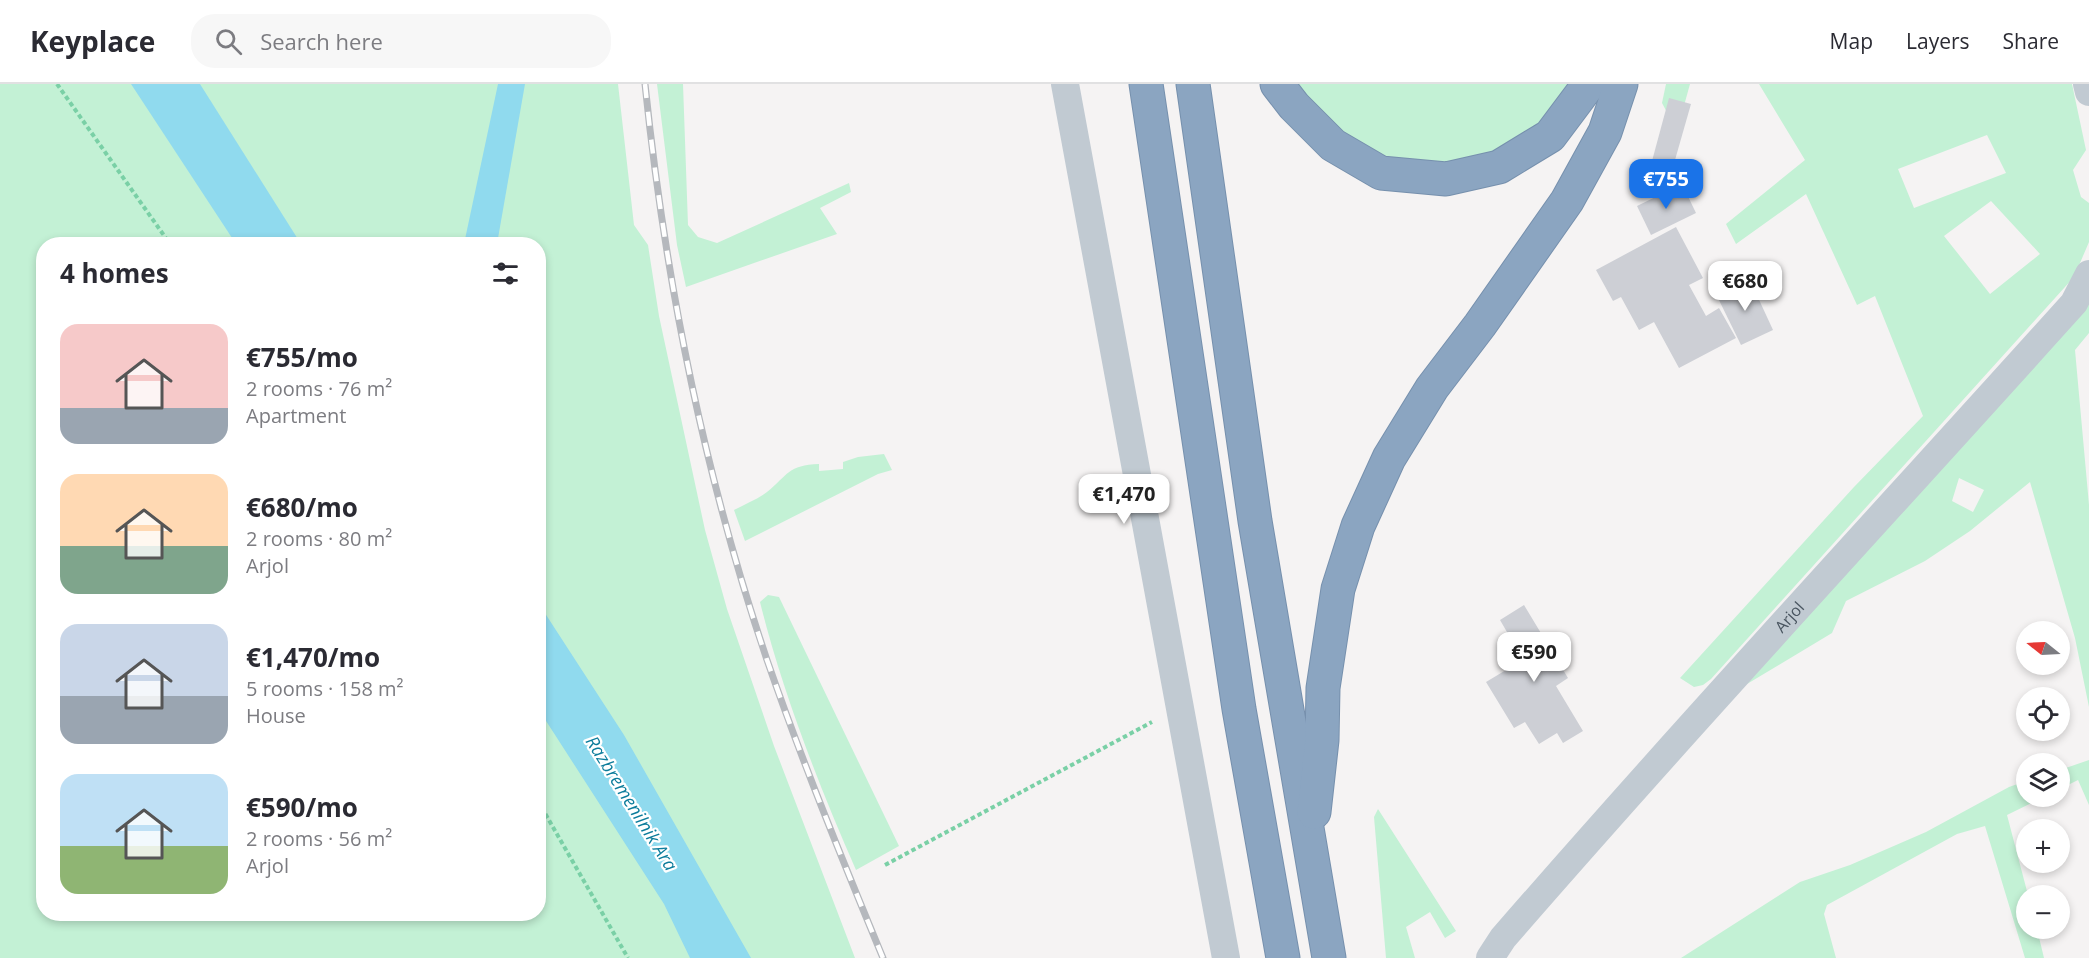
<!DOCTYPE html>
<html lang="en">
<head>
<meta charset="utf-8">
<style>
  :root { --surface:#fff; --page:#f7f7f7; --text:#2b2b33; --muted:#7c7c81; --line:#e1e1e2; --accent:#1a73e8 }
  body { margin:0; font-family:"Open Sans",sans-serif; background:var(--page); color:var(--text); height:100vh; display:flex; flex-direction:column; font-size:22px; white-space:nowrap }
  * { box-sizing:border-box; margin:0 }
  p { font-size:20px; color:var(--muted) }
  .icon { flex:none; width:33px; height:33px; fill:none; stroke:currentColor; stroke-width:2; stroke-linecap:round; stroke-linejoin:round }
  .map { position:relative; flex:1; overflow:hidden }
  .sheet { position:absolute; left:36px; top:153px; width:510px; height:684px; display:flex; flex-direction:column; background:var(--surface); border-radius:24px; box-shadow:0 3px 9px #0003 }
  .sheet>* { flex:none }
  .needle { width:39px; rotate:288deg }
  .buttons { position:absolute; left:2016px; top:537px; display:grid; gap:12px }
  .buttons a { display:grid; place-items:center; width:54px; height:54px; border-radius:50%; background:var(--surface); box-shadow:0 3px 9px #0003; font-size:30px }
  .price { position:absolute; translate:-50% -51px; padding:0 14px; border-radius:12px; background:#fff; color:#222; font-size:20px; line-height:39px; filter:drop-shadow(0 2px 3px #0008) }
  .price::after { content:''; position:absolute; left:50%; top:36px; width:18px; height:14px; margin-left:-9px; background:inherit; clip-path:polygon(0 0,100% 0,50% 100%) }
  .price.on { background:var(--accent); color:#fff }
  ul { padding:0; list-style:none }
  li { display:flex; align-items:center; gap:18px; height:150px; padding:0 24px }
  li span { display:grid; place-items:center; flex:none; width:168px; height:120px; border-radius:18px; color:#555 }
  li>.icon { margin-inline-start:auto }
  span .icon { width:72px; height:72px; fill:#fffc; stroke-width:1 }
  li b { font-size:26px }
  h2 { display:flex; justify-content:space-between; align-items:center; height:72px; padding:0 24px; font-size:26px }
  header { display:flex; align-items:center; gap:36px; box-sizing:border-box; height:84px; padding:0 30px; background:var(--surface); border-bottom:2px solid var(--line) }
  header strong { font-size:28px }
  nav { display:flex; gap:33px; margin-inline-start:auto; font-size:21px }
  .search { width:420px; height:54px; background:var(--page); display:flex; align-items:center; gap:15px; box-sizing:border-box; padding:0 21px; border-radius:24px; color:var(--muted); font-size:22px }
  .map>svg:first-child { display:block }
  .green { fill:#c3f1d5; fill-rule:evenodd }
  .water { fill:#90daee }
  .building { fill:#cdcfd5 }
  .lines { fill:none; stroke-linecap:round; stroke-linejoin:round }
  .highway-casing { stroke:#7690ad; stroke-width:35 }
  .path { stroke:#7ad0a6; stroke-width:4; stroke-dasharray:4.5 3; stroke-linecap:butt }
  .street { stroke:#c1cad2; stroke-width:28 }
  .highway { stroke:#8ba5c1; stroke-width:33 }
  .rail-casing { stroke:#b5b8bd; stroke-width:7 }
  .rail { stroke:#fff; stroke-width:4.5; stroke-dasharray:14; stroke-linecap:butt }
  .labels { text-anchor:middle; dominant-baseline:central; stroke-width:4.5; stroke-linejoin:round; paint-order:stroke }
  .street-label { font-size:16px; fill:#4a5661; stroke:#fff }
  .water-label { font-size:18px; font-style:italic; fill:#0c7c9b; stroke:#fff }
</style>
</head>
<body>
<header>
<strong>Keyplace</strong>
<div class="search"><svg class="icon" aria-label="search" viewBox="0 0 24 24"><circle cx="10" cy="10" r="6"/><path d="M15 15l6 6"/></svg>Search here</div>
<nav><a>Map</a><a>Layers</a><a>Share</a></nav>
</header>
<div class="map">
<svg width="2089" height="874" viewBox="0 0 2089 874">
  <rect width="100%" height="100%" fill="#f5f3f3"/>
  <g class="green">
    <path d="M0,0H618L634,141L648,161L659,232L705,446L727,525L774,662L855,874H0ZM44,160H538V830H44Z"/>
    <polygon points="657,0 683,0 688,141 698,153 717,159 849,99 851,108 820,124 837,150 686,203 677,161"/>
    <path d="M1297,0H1571C1562,12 1554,26 1544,37C1502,85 1408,93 1356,58C1332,42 1315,22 1297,0Z"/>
    <polygon points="1666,0 1690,0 1677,47 1662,19"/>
    <path d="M1759,0H2072L2086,66L2073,86L2081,113L2089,119V158L2074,193L1711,595L1703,601L1694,603L1680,594L1854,403L1923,332L1875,212L1857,221L1806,110L1736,160L1726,140L1805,76ZM1987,51L2006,89L1914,124L1898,85ZM1991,117L2040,170L1990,210L1944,152Z"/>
    <path d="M2089,215V249L2075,266L2089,421V623L2075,554L2030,398L1970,447L1925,477L1846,517L1832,549L1747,600ZM1959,394L1984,406L1973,428L1952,417Z"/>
    <path d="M884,370L892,386L878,390L745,457L734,426C745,420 758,415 767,408C788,391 788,381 819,380V387L843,385V378L858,373Z"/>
    <path d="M768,511L779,513L899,762L856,786C819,702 782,607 760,518Z"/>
    <polygon points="2089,676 2089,721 2078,696 2060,705 2060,686"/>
    <polygon points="2026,697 2026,712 2044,713 2007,731 2028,811 2026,844 2037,845 2044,874 2025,874 1985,742 1957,750 1827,821 1824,830 1836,874 1681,874 1800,798 1850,781 1926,748 2009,703"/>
    <polygon points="1378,725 1456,847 1445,854 1430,828 1406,843 1415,874 1386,874 1374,733"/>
  </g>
  <g class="water">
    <polygon points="131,0 200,0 301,160 236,160"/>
    <polygon points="498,0 525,0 497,160 464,160"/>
    <polygon points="539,520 624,651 751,874 690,874 664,820 539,626"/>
  </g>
  <g class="building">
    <polygon points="1669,14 1691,20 1673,83 1652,77"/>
    <polygon points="1682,100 1696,129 1651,151 1637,122"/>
    <polygon points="1676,143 1703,194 1689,201 1706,232 1719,224 1736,254 1679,284 1654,238 1639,246 1621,213 1613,217 1596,186"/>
    <polygon points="1749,194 1773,246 1741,261 1716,210"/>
    <polygon points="1524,521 1568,594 1556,602 1583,647 1563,659 1557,649 1539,660 1525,638 1514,644 1486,598 1526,574 1519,562 1511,567 1505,558 1511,555 1500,536"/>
  </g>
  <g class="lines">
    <defs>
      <g id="highway">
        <polyline points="1146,0 1239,625 1283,874"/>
        <polyline points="1193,0 1255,437 1329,874"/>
        <polyline points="1277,0 1294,22 1333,61 1381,89 1446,95 1499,83 1550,52 1589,0"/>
        <polyline points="1314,728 1322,656 1323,604 1338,505 1358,442 1389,374 1432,304 1480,241 1567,117 1605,48 1621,0"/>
      </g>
    </defs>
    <use href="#highway" class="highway-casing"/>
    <g class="path">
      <polyline points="57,0 170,160"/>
      <polyline points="538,717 628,874"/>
      <polyline points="885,781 1152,638"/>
    </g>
    <g class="street">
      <polyline points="1065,0 1226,874"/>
      <polyline points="2087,0 2089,8"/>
      <path id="s1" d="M1490,874L1503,854C1690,639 1884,430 2074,219L2089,190"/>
    </g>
    <use href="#highway" class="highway"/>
    <defs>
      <path id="rail" d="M645,0C665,195 704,390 767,576C802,677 842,775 883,874"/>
    </defs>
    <use href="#rail" class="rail-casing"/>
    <use href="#rail" class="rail"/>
  </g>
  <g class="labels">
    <g class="street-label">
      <text stroke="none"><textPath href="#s1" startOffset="454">Arjol</textPath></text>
    </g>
    <g class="water-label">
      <text transform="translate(632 719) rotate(58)">Razbremenilnik Ara</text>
    </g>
  </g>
</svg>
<div class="buttons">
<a><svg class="needle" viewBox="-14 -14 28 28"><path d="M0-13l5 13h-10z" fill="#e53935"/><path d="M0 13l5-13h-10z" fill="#7c7c81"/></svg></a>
<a><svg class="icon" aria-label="locate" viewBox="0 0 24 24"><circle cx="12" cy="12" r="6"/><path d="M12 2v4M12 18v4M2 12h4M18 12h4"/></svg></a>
<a><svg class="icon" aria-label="layers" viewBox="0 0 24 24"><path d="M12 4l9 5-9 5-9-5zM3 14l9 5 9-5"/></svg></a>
<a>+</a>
<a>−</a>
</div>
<b class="price on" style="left:1666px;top:126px">€755</b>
<b class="price" style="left:1745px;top:228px">€680</b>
<b class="price" style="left:1124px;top:441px">€1,470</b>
<b class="price" style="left:1534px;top:599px">€590</b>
<section class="sheet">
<h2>4 homes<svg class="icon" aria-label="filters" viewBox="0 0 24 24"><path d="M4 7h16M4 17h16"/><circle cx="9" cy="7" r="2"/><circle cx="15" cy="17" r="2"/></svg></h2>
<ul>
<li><span style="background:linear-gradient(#f6c9c9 70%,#9aa5b1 0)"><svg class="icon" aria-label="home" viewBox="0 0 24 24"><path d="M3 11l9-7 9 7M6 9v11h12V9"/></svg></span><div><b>€755/mo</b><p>2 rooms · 76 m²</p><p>Apartment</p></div></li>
<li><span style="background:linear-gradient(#ffd9b3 60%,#7fa58c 0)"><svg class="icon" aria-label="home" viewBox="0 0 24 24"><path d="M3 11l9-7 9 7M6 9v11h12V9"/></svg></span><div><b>€680/mo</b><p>2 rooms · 80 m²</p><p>Arjol</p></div></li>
<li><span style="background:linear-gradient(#c9d6e8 60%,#9aa5b1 0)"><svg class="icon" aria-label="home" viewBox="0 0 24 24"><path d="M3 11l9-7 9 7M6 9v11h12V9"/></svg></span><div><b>€1,470/mo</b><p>5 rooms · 158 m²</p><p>House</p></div></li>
<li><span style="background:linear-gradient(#bfe0f5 60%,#8fb573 0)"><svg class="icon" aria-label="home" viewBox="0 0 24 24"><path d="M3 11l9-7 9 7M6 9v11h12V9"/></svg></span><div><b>€590/mo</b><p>2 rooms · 56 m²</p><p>Arjol</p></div></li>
</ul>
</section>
</div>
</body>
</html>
